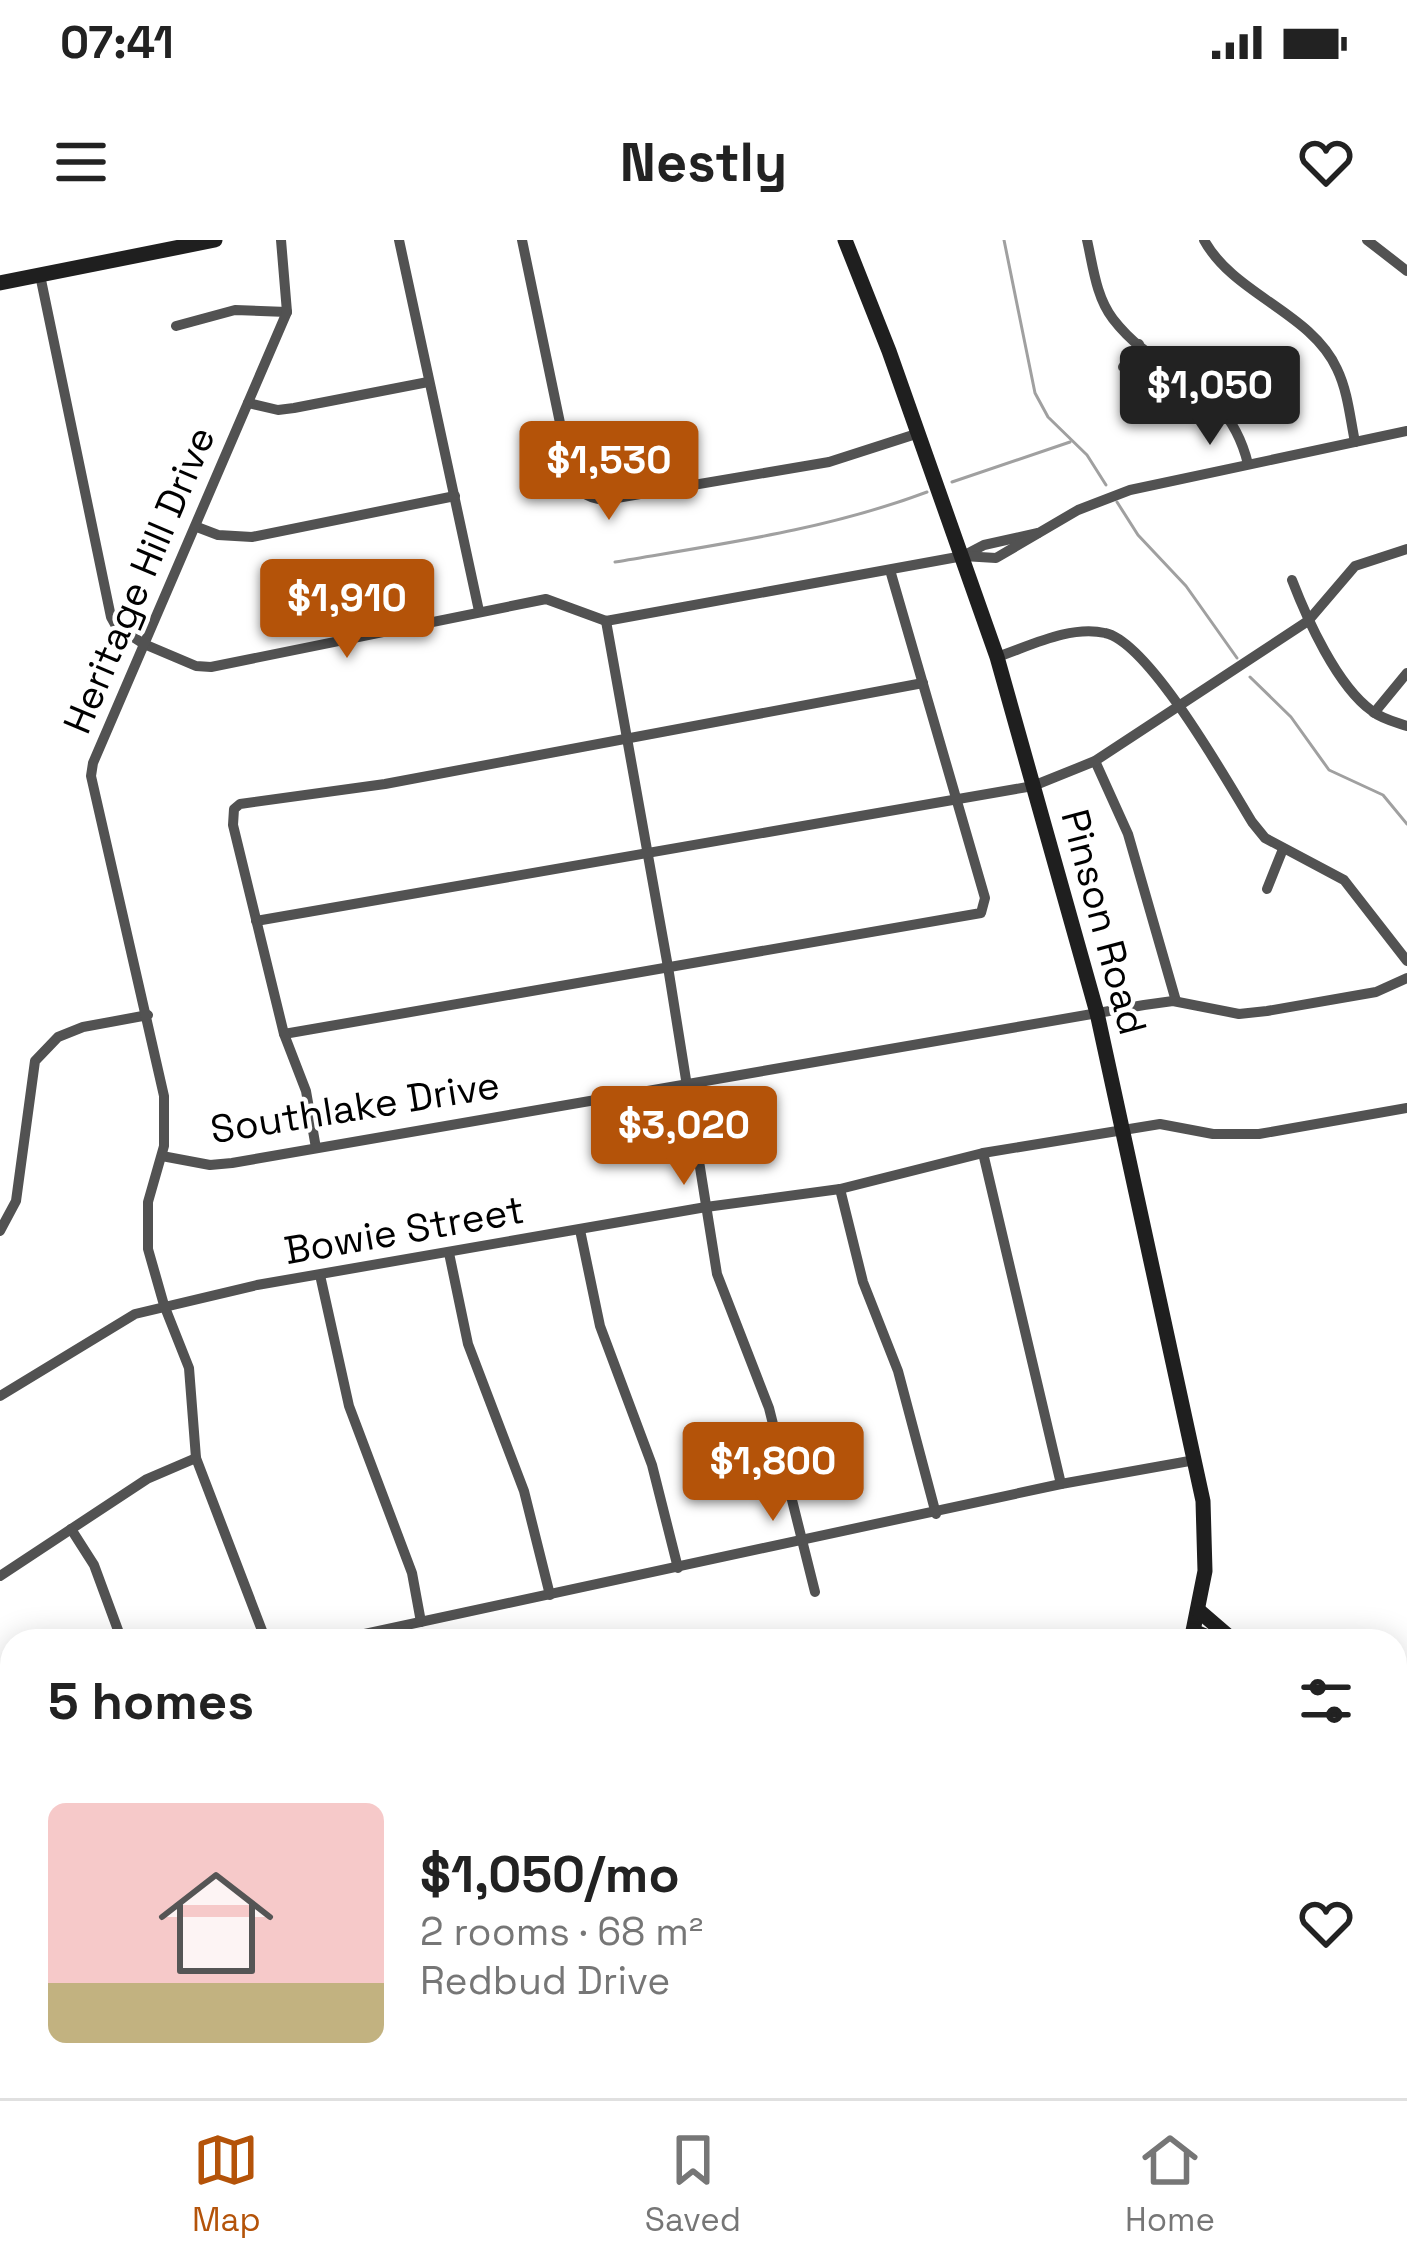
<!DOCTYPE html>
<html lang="en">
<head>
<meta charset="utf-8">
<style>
  :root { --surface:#fff; --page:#f2f2f2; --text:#222; --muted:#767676; --line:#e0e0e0; --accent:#b45309 }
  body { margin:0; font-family:"Space Grotesk",sans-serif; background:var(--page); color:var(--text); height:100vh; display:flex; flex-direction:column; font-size:45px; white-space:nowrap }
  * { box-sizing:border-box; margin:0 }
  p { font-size:39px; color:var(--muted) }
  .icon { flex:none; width:66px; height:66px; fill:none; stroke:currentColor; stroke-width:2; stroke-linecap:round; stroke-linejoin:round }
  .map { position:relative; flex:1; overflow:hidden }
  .panel { position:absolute; left:0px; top:1389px; width:1407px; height:471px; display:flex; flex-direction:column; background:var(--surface); border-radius:36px 36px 0 0; box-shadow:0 6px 30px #0003 }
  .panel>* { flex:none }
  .price { position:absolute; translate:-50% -102px; padding:0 27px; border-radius:12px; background:var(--accent); color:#fff; font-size:39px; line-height:78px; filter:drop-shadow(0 3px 6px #0008) }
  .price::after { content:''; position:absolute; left:50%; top:72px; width:36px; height:27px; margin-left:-18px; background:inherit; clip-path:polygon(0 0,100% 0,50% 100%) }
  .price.active { background:#222; color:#fff }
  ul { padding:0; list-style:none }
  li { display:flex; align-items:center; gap:36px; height:300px; padding:0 48px }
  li+li { border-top:3px solid var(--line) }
  li span { display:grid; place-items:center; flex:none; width:336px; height:240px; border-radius:18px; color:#555 }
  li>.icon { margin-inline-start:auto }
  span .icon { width:144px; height:144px; fill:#fffc; stroke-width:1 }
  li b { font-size:51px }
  h2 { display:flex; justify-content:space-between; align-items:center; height:144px; padding:0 48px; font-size:51px }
  .status { display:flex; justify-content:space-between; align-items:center; height:84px; padding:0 60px; background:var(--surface); direction:ltr }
  .status svg { height:33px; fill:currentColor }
  header { display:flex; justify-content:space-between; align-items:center; height:156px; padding:0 48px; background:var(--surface); font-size:54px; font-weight:700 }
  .menu { display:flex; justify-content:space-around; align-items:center; height:168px; border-top:3px solid var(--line); background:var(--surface); font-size:33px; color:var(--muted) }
  .menu a { display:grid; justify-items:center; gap:6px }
  .menu .active { color:var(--accent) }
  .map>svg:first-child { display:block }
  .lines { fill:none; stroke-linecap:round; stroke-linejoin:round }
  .stream { stroke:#a0a0a0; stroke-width:3 }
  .highway-casing { stroke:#dbdbdb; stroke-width:21 }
  .street { stroke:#525252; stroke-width:10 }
  .secondary { stroke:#1f1f1f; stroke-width:15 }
  .highway { stroke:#000; stroke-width:18 }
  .labels { text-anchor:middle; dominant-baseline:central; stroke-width:9; stroke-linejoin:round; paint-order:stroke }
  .street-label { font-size:39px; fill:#000; stroke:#fff }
</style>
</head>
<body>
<div class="status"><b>07:41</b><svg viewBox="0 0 49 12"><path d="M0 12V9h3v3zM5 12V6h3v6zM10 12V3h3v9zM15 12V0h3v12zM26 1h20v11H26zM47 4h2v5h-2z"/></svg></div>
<header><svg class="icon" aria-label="menu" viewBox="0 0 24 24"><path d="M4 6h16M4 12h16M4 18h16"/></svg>Nestly<svg class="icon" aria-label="heart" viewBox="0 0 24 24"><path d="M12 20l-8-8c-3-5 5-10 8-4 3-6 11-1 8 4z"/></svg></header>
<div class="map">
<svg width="1407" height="1858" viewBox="0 0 1407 1858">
  <rect width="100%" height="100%" fill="#fff"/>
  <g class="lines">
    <g class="stream">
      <polyline points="1004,0 1035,153 1048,177 1087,215 1106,245"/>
      <polyline points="952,242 1070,202"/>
      <polyline points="1117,262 1138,295 1186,346 1237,418"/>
      <path d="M615,322C720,304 826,290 927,252"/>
      <polyline points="1250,437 1291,477 1329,530 1383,555 1407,584"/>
    </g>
    <defs>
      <g id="highway">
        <polyline points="1395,1609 1407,1604"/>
        <polyline points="1395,1639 1407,1634"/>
        <polyline points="962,1858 976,1848"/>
        <polyline points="1007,1858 1021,1848"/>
      </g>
    </defs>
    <use href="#highway" class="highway-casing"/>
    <g class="street">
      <polyline points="399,0 479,371"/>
      <path d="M522,0L570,231C575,250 585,258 605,260L829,222L916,194"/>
      <path d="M1087,0C1093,26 1096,57 1113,79C1159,139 1227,138 1248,224"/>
      <path d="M1204,0C1234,55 1311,72 1337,129C1348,152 1350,178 1355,202"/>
      <polyline points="1367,0 1407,31"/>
      <polyline points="40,35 111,377 116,386 144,404 196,426 211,427 546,359 606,381 963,316 984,305 1038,293"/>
      <polyline points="176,86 235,70 287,72"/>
      <polyline points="1123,127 1139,104"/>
      <polyline points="248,163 278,170 294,168 428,142"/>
      <polyline points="197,287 218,295 252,297 455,256"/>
      <polyline points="963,316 996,318 1078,270 1130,250 1407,191"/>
      <path d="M1292,340C1307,379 1337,446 1372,471C1382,479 1395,482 1407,486"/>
      <polyline points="606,381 668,727 717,1034 769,1168 815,1352"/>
      <path d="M997,417C1030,406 1070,385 1105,393C1149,402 1227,541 1252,582L1265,598L1344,640L1407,721"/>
      <polyline points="1374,473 1407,433"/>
      <polyline points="1095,521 1128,594 1176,761"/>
      <polyline points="1267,649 1283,609"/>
      <polyline points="256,681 1033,546 1095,521 1308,381 1355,326 1407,309"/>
      <polyline points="284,794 981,673 985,658 890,330"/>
      <polyline points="316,908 306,851 284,794 233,585 234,569 240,564 385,544 923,443"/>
      <polyline points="983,913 1061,1244"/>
      <polyline points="162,916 210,925 232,923 1144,765 1173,761 1239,774 1267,771 1376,752 1407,738"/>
      <polyline points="840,949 863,1042 898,1131 936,1274"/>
      <polyline points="580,990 600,1086 652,1225 678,1328"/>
      <polyline points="0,991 16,961 35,821 58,797 83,787 148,775"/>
      <polyline points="449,1013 468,1104 524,1251 550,1355"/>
      <polyline points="320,1035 349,1166 412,1333 421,1382"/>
      <polyline points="0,1156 135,1074 257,1045 706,967 840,949 983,913 1160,884 1213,894 1259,894 1407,868"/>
      <polyline points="71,1289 94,1325 122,1401"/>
      <polyline points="0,1336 147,1239 196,1218"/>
      <polyline points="360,1395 1061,1244 1195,1220"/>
      <polyline points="266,1401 196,1218 189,1128 164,1065 148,1009 148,962 164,906 164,856 91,536 93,523 287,72 281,0"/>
      <polyline points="0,1466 12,1498"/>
      <polyline points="1395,1748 1407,1746"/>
      <polyline points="119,1848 123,1858"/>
      <polyline points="488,1848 490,1858"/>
      <polyline points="288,1858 308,1848"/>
    </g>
    <g class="secondary">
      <polyline points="845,0 889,111 997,417 1097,773 1203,1261 1205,1331 1191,1401"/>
      <polyline points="0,43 215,0"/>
      <polyline points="1198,1370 1234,1401"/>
      <polyline points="1193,1391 1217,1401"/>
      <polyline points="1395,1570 1407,1564"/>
      <polyline points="1395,1677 1407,1672"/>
      <polyline points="0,1828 9,1858"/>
      <polyline points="1254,1848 1259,1858"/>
      <polyline points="1315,1848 1317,1858"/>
      <polyline points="900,1858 914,1848"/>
      <polyline points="1070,1858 1083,1848"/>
    </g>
    <use href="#highway" class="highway"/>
  </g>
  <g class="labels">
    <g class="street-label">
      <text transform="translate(139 340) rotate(-67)">Heritage Hill Drive</text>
      <text transform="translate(1104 682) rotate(75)">Pinson Road</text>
      <text transform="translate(355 867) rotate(-9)">Southlake Drive</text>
      <text transform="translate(404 990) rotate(-10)">Bowie Street</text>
    </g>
  </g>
</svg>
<b class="price active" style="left:1210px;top:208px">$1,050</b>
<b class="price" style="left:609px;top:283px">$1,530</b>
<b class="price" style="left:347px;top:421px">$1,910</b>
<b class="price" style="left:684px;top:948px">$3,020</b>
<b class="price" style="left:773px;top:1284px">$1,800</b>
<section class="panel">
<h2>5 homes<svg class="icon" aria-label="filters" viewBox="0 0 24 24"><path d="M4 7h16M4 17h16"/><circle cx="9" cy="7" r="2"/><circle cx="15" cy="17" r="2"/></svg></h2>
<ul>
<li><span style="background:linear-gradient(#f6c9c9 75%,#c2b280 0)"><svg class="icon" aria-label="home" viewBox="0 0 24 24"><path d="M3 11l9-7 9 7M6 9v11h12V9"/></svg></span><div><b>$1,050/mo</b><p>2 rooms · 68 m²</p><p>Redbud Drive</p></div><svg class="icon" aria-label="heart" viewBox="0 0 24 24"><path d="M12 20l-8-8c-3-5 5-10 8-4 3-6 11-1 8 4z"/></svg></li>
</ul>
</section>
</div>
<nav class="menu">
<a class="active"><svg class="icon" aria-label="map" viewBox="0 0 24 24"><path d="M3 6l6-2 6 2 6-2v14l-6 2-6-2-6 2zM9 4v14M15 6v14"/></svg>Map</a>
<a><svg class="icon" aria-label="saved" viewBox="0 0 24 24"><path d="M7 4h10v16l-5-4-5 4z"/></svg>Saved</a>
<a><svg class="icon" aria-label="home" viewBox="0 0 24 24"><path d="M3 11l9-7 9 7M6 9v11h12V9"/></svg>Home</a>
</nav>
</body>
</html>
